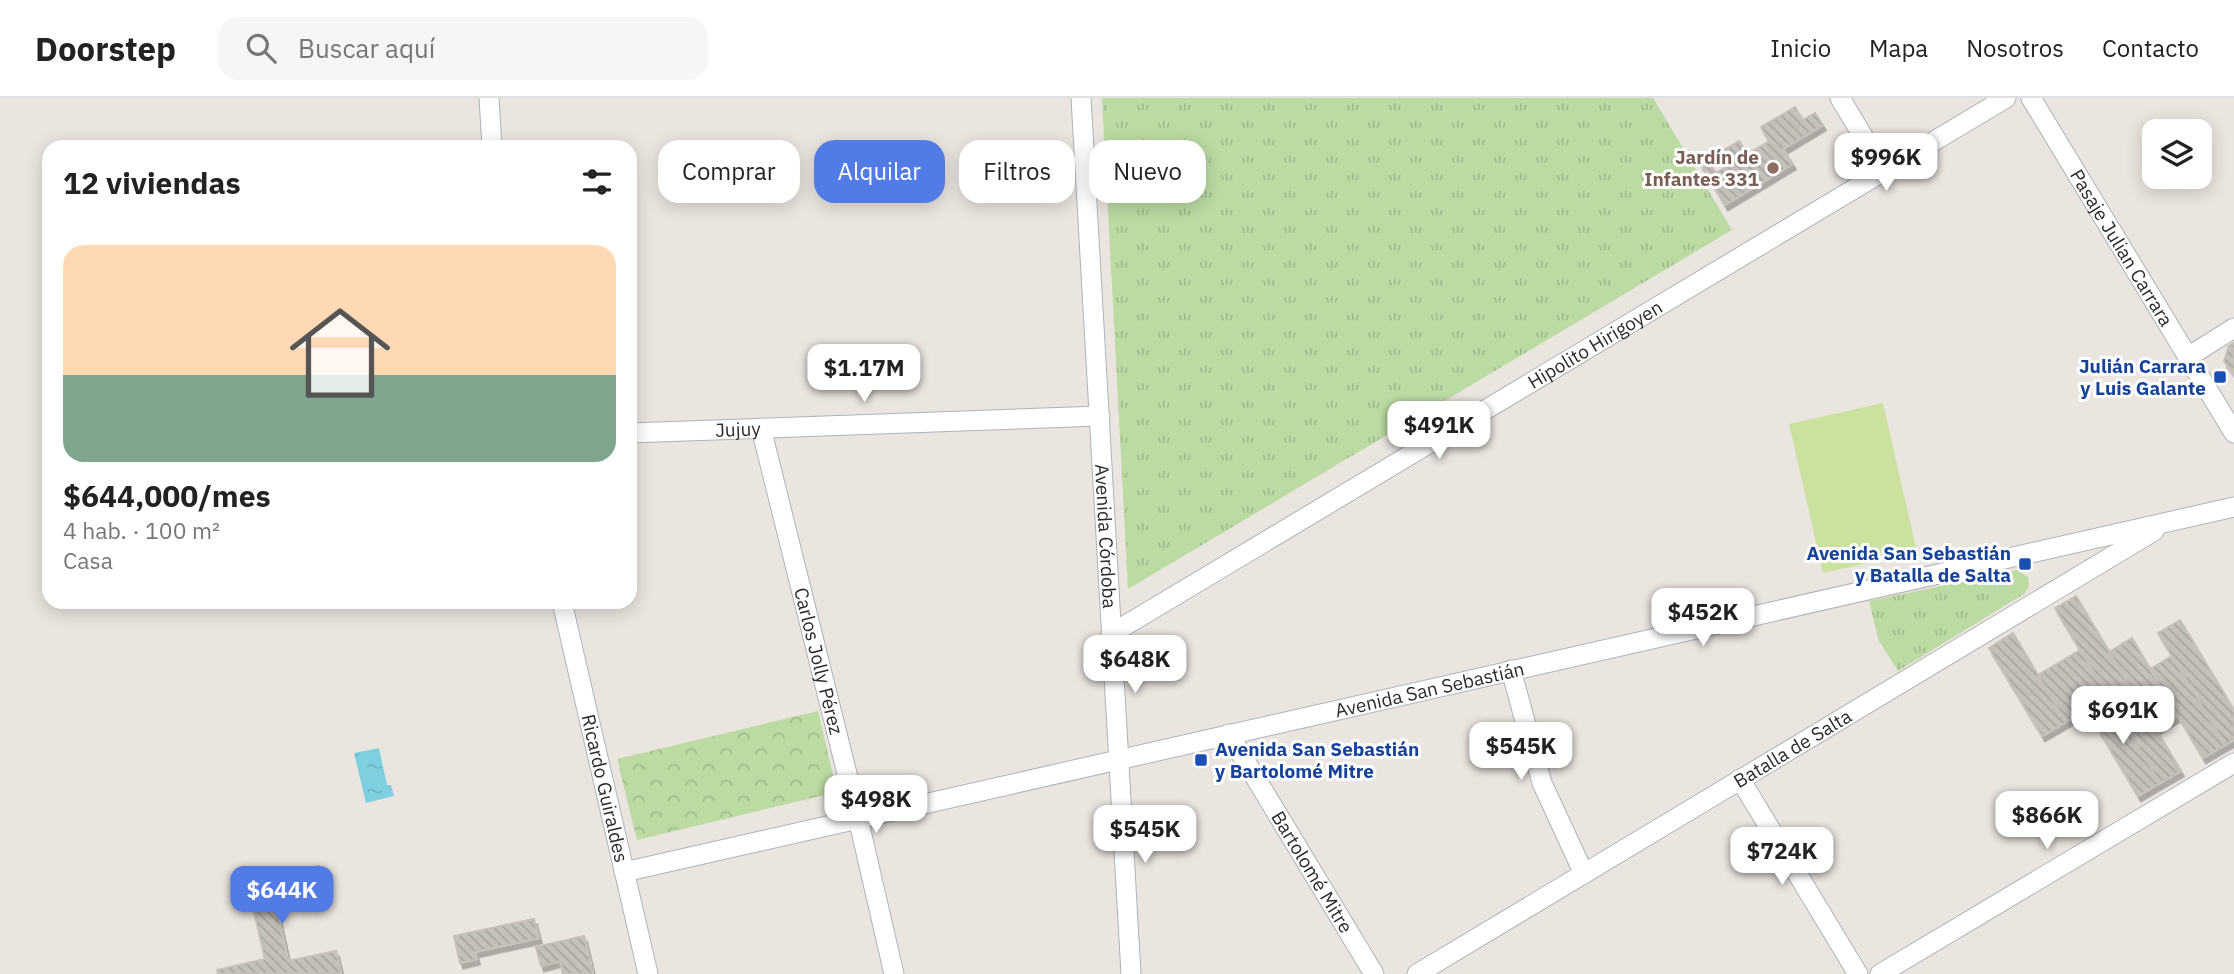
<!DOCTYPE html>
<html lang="es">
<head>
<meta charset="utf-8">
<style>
  :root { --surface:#fff; --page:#f6f6f6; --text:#222; --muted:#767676; --line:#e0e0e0; --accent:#527be5 }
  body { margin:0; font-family:"IBM Plex Sans",sans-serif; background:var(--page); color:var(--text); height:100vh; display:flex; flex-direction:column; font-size:26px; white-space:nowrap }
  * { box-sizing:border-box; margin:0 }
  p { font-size:23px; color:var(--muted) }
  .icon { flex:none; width:38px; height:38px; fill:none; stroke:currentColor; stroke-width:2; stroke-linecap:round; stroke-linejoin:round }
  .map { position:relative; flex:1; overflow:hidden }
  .details { position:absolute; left:42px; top:42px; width:595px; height:469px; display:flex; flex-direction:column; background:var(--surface); border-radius:21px; box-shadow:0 4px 18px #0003 }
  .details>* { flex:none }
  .guide { position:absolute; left:658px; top:42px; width:665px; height:63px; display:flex; gap:14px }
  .buttons { position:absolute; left:2142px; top:21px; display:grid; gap:14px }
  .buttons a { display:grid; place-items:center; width:70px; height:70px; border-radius:14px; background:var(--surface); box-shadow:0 4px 18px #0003; font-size:35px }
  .price { position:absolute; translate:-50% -60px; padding:0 16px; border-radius:14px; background:#fff; color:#222; font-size:23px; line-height:46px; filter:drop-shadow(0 2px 4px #0008) }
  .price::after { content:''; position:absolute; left:50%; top:42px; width:21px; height:16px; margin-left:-10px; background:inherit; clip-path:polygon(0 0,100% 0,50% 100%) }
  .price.selected { background:var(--accent); color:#fff }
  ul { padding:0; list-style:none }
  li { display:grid; align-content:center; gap:14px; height:371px; padding:0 21px }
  li span { display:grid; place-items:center; height:217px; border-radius:21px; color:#555 }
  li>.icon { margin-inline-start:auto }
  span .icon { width:126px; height:126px; fill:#fffc; stroke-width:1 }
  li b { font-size:30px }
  h2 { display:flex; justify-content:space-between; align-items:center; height:84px; padding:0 21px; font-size:30px }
  .chip { padding:0 24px; border-radius:21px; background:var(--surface); box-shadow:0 4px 18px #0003; font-size:24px; line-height:63px }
  .chip.selected { background:var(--accent); color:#fff }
  header { display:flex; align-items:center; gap:42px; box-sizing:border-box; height:98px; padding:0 35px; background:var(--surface); border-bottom:2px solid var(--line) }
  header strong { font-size:33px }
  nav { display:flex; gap:38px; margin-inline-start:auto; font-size:24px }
  .search { width:490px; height:63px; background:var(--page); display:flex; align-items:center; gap:18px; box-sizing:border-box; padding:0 24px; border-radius:21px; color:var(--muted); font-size:26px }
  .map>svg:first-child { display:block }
  .grass { fill:url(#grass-tufts) }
  .forest { fill:url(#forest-crowns) }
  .pitch { fill:#cbe19f }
  .water { fill:url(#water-ripples) }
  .building { fill:url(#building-back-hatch); stroke:#c6c0b9; stroke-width:2; filter:url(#shadow) }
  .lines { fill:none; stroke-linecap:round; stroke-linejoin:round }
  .minor-casing { stroke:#afb2ba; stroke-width:21 }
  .minor { stroke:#fff; stroke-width:19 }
  .education-dot { fill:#8d6e63; stroke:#fff; stroke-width:2.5 }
  .transit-dot { fill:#1a4fb4; stroke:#fff; stroke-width:2.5 }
  .labels { text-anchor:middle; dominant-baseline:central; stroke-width:6; stroke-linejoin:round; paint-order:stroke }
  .education-label { font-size:19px; font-weight:bold; fill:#785e54; stroke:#fff; text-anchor:end }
  .street-label { font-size:19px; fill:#2b2b2b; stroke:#fff }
  .transit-label { font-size:19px; font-weight:bold; fill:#164399; stroke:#fff; text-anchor:end }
</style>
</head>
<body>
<header>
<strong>Doorstep</strong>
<div class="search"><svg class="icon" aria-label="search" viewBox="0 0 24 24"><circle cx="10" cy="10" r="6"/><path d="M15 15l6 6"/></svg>Buscar aquí</div>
<nav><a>Inicio</a><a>Mapa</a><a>Nosotros</a><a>Contacto</a></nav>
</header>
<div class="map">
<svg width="2234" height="876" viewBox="0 0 2234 876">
  <defs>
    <pattern id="grass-tufts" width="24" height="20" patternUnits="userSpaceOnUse" patternTransform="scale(1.75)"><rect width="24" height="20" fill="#bbdba2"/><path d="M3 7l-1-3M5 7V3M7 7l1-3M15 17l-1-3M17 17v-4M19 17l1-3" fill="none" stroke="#a1bc8c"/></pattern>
    <pattern id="forest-crowns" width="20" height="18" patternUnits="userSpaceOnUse" patternTransform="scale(1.75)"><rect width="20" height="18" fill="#bbdba2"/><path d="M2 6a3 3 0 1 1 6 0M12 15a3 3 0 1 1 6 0" fill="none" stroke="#a1bc8c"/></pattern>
    <pattern id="water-ripples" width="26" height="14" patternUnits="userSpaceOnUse" patternTransform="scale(1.75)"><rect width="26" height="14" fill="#7ed0e1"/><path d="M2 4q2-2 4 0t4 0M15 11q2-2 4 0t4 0" fill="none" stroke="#6db3c1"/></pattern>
    <pattern id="building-back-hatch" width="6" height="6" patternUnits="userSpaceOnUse" patternTransform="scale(1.75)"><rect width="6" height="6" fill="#c4c0ba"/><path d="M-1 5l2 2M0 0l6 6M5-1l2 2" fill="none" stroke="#a9a5a0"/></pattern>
    <filter id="shadow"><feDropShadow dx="3" dy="5.5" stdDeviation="0" flood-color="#0004"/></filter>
  </defs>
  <rect width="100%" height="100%" fill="#ebe5df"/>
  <g class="grass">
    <polygon points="1102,0 1653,0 1732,132 1128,491"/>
    <polygon points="2017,472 2028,479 2029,488 2024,496 1898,573 1879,543 1869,503"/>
  </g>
  <polygon class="forest" points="818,613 837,694 637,742 617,661"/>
  <polygon class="pitch" points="1883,305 1917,454 1823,475 1789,326"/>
  <polygon class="water" points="379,650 387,687 391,687 394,698 366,705 354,655"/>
  <g class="building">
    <polygon points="1795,9 1803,22 1815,15 1823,27 1783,51 1793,66 1725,107 1700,66 1708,62 1716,75 1730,66 1722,53 1739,43 1748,56 1769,43 1761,29"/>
    <polygon points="2234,245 2234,277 2224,263 2229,248"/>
    <polygon points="2076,498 2181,673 2160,685 2055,510"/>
    <polygon points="2180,522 2234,612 2234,642 2225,647 2158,535"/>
    <polygon points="2013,535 2066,624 2042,638 1989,550"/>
    <polygon points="2132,540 2178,618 2156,631 2109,554"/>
    <polygon points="2080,552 2108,598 2066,624 2038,577"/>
    <polygon points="2172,558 2225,647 2203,660 2150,571"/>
    <polygon points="2108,598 2160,685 2138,698 2086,611"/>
    <polygon points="319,768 324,791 275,802 288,863 336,853 341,875 218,876 217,872 265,861 247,784"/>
    <polygon points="534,821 539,840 475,854 477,861 460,865 454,838"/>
    <polygon points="584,838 593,876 563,876 560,863 541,868 536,849"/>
  </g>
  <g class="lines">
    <defs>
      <g id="minor">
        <polyline points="489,0 492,49"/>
        <path id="s1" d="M1081,0L1131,876"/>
        <polyline points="1840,0 1884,73"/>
        <path id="s2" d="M2031,0L2234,335"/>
        <polyline points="2188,259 2234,230"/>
        <path id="s3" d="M761,330L858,720L894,876"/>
        <path id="s4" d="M630,335L1100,318"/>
        <path id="s5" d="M562,504L648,876"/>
        <path id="s6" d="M1111,536L2006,0"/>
        <polyline points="1511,572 1542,685 1584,776"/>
        <path id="s7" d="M1229,636L1374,876"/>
        <polyline points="1740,681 1858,876"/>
        <path id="s8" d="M624,774L2234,409"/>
        <path id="s9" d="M1417,876L2154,433"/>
        <polyline points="1880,876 2234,665"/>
      </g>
    </defs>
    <use href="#minor" class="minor-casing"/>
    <use href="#minor" class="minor"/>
  </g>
  <circle class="education-dot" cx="1773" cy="70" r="7"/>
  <g class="transit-dot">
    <rect x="2213" y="272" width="14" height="14" rx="3.5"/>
    <rect x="2018" y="459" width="14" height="14" rx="3.5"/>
    <rect x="1194" y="655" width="14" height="14" rx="3.5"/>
  </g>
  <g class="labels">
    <g class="education-label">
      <text x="1759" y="59">Jardín de<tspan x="1759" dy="22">Infantes 331</tspan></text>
    </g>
    <g class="street-label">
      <text stroke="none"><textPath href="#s2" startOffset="175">Pasaje Julian Carrara</textPath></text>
      <text stroke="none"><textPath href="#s6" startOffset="564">Hipolito Hirigoyen</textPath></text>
      <text stroke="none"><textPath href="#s4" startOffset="108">Jujuy</textPath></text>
      <text stroke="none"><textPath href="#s1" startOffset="439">Avenida Córdoba</textPath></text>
      <text stroke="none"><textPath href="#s3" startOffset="240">Carlos Jolly Pérez</textPath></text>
      <text stroke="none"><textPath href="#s8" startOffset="826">Avenida San Sebastián</textPath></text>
      <text stroke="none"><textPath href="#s9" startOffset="438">Batalla de Salta</textPath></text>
      <text stroke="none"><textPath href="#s5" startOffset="191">Ricardo Guiraldes</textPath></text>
      <text stroke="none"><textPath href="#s7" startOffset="161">Bartolomé Mitre</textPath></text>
    </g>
    <g class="transit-label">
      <text x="2206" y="268">Julián Carrara<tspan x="2206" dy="22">y Luis Galante</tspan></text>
      <text x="2011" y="455">Avenida San Sebastián<tspan x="2011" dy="22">y Batalla de Salta</tspan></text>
      <text x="1215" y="651" text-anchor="start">Avenida San Sebastián<tspan x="1215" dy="22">y Bartolomé Mitre</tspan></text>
    </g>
  </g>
</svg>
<div class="buttons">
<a><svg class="icon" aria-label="layers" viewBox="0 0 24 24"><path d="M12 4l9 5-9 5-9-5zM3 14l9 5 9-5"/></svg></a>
</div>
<b class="price" style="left:1886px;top:95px">$996K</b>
<b class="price" style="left:864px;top:306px">$1.17M</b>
<b class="price" style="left:1439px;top:363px">$491K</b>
<b class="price" style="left:1703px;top:550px">$452K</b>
<b class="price" style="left:1135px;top:597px">$648K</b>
<b class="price" style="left:2123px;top:648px">$691K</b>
<b class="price" style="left:1521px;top:684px">$545K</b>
<b class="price" style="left:876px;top:737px">$498K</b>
<b class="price" style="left:2047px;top:753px">$866K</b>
<b class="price" style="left:1145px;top:767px">$545K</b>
<b class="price" style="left:1782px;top:789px">$724K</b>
<b class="price selected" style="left:282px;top:828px">$644K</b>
<div class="guide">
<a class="chip">Comprar</a>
<a class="chip selected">Alquilar</a>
<a class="chip">Filtros</a>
<a class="chip">Nuevo</a>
</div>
<section class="details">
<h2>12 viviendas<svg class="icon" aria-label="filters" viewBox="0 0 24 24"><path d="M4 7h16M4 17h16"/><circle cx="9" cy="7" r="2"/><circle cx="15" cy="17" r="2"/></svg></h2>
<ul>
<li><span style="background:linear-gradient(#ffd9b3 60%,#7fa58c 0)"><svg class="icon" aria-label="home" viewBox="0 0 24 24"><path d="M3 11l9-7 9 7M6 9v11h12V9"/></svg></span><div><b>$644,000/mes</b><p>4 hab. · 100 m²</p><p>Casa</p></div></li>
</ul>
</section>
</div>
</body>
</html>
